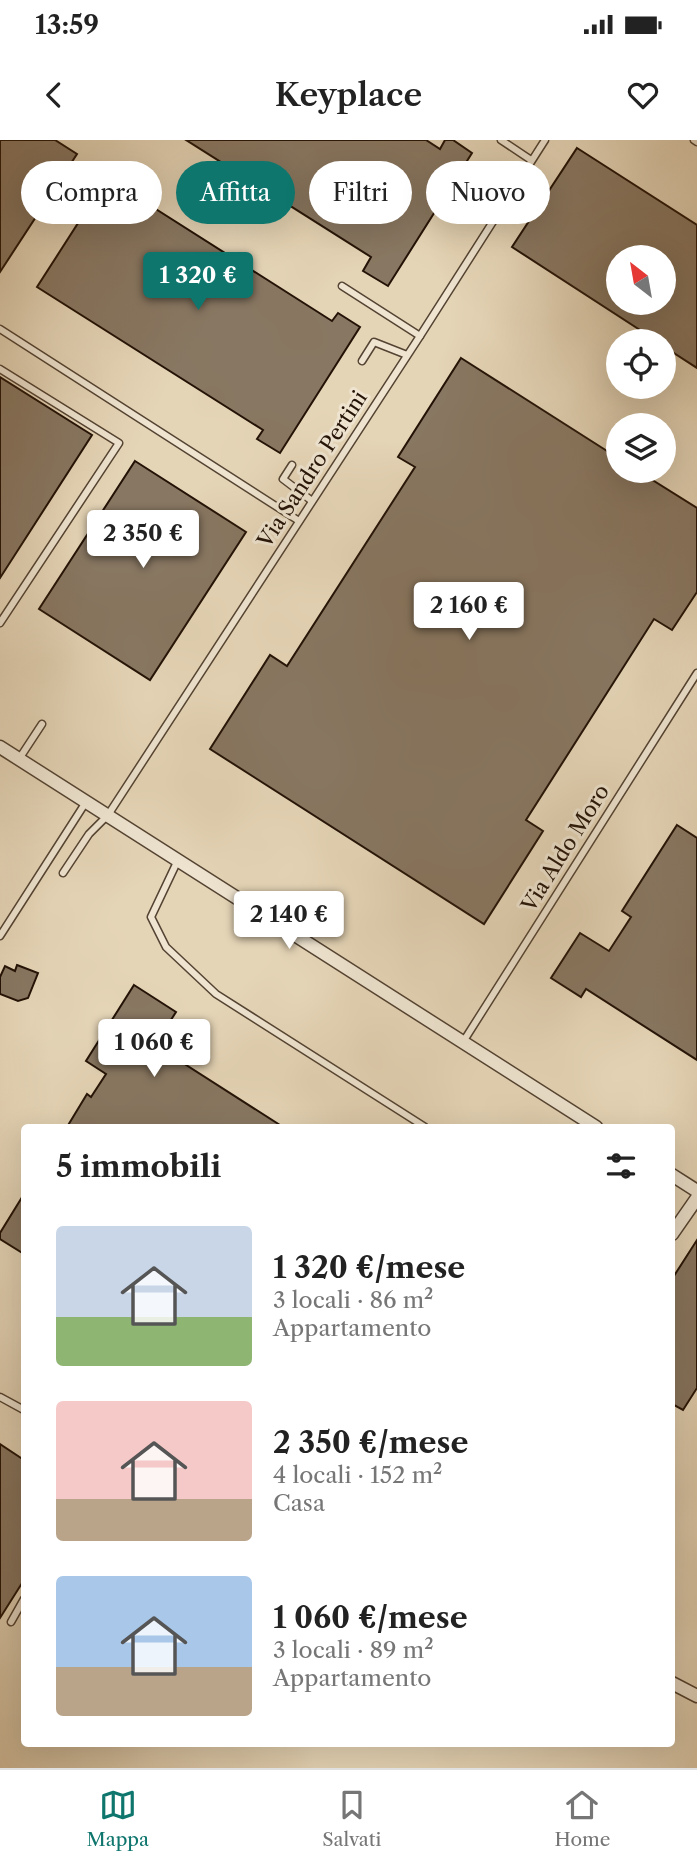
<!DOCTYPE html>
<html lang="it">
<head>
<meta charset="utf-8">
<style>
  :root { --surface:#fff; --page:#f6f6f6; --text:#222; --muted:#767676; --line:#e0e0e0; --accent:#0f766e }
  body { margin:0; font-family:"Libre Caslon Text",serif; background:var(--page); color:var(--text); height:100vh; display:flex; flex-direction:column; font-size:26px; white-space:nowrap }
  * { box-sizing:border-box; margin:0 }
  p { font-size:23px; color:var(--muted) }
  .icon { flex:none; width:38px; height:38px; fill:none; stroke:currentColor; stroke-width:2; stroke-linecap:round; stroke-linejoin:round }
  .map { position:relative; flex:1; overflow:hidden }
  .panel { position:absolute; left:21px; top:984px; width:654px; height:623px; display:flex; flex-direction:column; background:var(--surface); border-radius:7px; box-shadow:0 7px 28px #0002 }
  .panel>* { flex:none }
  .top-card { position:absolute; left:21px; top:21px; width:656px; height:63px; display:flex; gap:14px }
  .needle { width:46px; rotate:329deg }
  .tools { position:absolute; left:606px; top:105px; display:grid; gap:14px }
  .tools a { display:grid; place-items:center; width:70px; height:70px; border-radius:50%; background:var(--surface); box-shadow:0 7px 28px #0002; font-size:35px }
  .price { position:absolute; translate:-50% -60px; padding:0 16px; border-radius:7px; background:#fff; color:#222; font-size:23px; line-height:46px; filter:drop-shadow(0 2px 4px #0008) }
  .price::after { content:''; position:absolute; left:50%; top:42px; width:21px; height:16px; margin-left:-10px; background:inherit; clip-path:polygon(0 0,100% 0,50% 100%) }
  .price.active { background:var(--accent); color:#fff }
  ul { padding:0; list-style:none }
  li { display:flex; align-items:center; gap:21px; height:175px; padding:0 35px }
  li span { display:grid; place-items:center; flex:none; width:196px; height:140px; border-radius:7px; color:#555 }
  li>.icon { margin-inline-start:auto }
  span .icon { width:84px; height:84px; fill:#fffc; stroke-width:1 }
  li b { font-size:30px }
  h2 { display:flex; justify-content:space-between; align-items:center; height:84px; padding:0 35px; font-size:30px }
  .pill { padding:0 24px; border-radius:32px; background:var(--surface); box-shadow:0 7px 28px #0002; font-size:24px; line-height:63px }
  .pill.active { background:var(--accent); color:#fff }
  .status { display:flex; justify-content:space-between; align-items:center; height:49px; padding:0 35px; background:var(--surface); direction:ltr }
  .status svg { height:19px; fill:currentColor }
  header { display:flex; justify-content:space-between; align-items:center; height:91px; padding:0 35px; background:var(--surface); font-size:32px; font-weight:600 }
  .dock { display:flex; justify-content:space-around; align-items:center; height:98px; border-top:2px solid var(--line); background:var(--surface); font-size:19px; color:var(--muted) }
  .dock a { display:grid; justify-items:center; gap:4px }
  .dock .active { color:var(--accent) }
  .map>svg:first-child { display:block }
  .building { fill:#887762; stroke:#231206; stroke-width:2; fill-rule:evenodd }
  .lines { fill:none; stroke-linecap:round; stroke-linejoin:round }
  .service-casing { stroke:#544332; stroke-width:9 }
  .minor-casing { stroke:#544332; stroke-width:15 }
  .service { stroke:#eee4d0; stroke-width:6 }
  .minor { stroke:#eee4d0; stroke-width:12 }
  .labels { text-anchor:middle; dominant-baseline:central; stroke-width:6; stroke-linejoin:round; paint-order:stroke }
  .street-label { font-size:21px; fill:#231206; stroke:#eee4d0 }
</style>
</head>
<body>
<div class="status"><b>13:59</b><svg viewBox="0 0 49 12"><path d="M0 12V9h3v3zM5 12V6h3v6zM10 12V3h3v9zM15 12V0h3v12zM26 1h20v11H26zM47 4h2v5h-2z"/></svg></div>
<header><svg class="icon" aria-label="back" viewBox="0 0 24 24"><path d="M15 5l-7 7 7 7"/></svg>Keyplace<svg class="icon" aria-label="heart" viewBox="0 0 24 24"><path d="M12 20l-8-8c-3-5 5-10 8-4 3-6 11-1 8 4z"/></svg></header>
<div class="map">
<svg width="697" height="1628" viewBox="0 0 697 1628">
  <rect width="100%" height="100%" fill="#e5d5b7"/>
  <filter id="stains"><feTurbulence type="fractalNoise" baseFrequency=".00286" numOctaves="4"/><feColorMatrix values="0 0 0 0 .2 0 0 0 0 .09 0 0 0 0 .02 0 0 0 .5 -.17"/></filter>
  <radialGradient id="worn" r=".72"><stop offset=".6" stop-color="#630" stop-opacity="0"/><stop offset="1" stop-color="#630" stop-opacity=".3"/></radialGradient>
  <g class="building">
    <polygon points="0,0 55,0 77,14 0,132"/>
    <polygon points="186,0 426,0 440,9 445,0 453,0 472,13 388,146 363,131 371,117"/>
    <path d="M577,8L697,85V228L663,206V201H657L512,107ZM618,117H663V163H618Z"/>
    <polygon points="107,38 332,181 338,173 360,187 280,313 257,299 263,290 37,147"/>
    <polygon points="461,218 618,318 618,331 638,331 697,368 697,452 672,490 654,479 526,680 543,691 484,784 210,609 270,515 287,526 415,327 398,317"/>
    <polygon points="0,237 92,295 0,438"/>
    <polygon points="135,321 246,392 150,540 39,469"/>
    <polygon points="677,685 697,698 697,920 586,849 581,857 551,838 580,793 609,811 631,777 622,771"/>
    <polygon points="17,825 38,833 28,858 18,861 0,854 0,837 5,826 15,831"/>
    <polygon points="134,845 176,872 155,905 283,987 67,987 87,954 91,957 106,934 86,921"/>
    <polygon points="24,1054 24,1114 0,1099 0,1093"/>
    <polygon points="697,1100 697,1248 683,1270 672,1264 672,1139"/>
    <polygon points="0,1304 24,1320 24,1440 0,1478"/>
  </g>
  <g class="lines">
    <defs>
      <g id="service">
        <polyline points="501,0 531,20"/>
        <polyline points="694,0 697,2"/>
        <polyline points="342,146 420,196"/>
        <polyline points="0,189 299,381"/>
        <polyline points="362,221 374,202 407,215"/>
        <polyline points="0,229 119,303 0,483"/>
        <polyline points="292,325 283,339 312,361"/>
        <polyline points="19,619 42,584"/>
        <polyline points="178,720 151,777 166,807 216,854 425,987"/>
        <polyline points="63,733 89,694 108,675 420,196 545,0"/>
        <polyline points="0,796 86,662"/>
        <polyline points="463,902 697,533"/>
        <polyline points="0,1257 24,1270"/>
        <polyline points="11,1482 24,1459"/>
      </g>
      <g id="minor">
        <polyline points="0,607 596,987"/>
        <polyline points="672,1035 697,1051"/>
        <polyline points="672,1094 697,1058"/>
        <polyline points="672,1543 697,1556"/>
      </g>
    </defs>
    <use href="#service" class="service-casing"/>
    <use href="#minor" class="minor-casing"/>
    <use href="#service" class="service"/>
    <use href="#minor" class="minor"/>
  </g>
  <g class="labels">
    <g class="street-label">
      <text transform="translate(312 329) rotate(-57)">Via Sandro Pertini</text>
      <text transform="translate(565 708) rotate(-58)">Via Aldo Moro</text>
    </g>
  </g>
  <rect width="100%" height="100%" filter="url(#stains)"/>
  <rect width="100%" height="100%" fill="url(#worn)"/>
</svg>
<div class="tools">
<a><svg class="needle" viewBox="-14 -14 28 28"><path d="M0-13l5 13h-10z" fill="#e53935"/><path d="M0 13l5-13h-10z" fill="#767676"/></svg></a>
<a><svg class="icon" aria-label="locate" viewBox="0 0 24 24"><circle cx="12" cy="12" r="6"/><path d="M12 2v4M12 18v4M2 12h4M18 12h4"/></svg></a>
<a><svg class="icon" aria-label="layers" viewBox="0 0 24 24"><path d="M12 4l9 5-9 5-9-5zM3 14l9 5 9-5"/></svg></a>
</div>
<b class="price active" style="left:198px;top:172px">1 320 €</b>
<b class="price" style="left:143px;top:430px">2 350 €</b>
<b class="price" style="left:469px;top:502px">2 160 €</b>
<b class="price" style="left:289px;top:811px">2 140 €</b>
<b class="price" style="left:154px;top:939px">1 060 €</b>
<div class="top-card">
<a class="pill">Compra</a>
<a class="pill active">Affitta</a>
<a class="pill">Filtri</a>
<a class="pill">Nuovo</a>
</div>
<section class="panel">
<h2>5 immobili<svg class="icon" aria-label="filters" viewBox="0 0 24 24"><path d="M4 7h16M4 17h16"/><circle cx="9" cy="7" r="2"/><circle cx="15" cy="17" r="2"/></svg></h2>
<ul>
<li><span style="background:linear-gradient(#c9d6e8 65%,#8fb573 0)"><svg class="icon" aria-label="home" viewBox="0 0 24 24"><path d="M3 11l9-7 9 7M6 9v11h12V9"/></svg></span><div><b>1 320 €/mese</b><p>3 locali · 86 m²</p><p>Appartamento</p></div></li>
<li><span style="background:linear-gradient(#f6c9c9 70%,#b9a48a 0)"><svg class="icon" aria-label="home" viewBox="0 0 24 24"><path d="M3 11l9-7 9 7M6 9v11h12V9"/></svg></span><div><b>2 350 €/mese</b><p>4 locali · 152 m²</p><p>Casa</p></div></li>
<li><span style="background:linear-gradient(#a9c7e8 65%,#b9a48a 0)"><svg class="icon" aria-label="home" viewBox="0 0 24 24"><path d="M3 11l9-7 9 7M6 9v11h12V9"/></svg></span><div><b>1 060 €/mese</b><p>3 locali · 89 m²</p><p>Appartamento</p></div></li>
</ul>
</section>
</div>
<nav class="dock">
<a class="active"><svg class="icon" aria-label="map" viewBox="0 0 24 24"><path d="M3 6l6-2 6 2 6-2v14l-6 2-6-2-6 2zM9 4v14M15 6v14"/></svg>Mappa</a>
<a><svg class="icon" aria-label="saved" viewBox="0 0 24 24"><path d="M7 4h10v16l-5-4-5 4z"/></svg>Salvati</a>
<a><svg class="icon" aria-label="home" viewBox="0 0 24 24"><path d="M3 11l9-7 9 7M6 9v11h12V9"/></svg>Home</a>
</nav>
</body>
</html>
